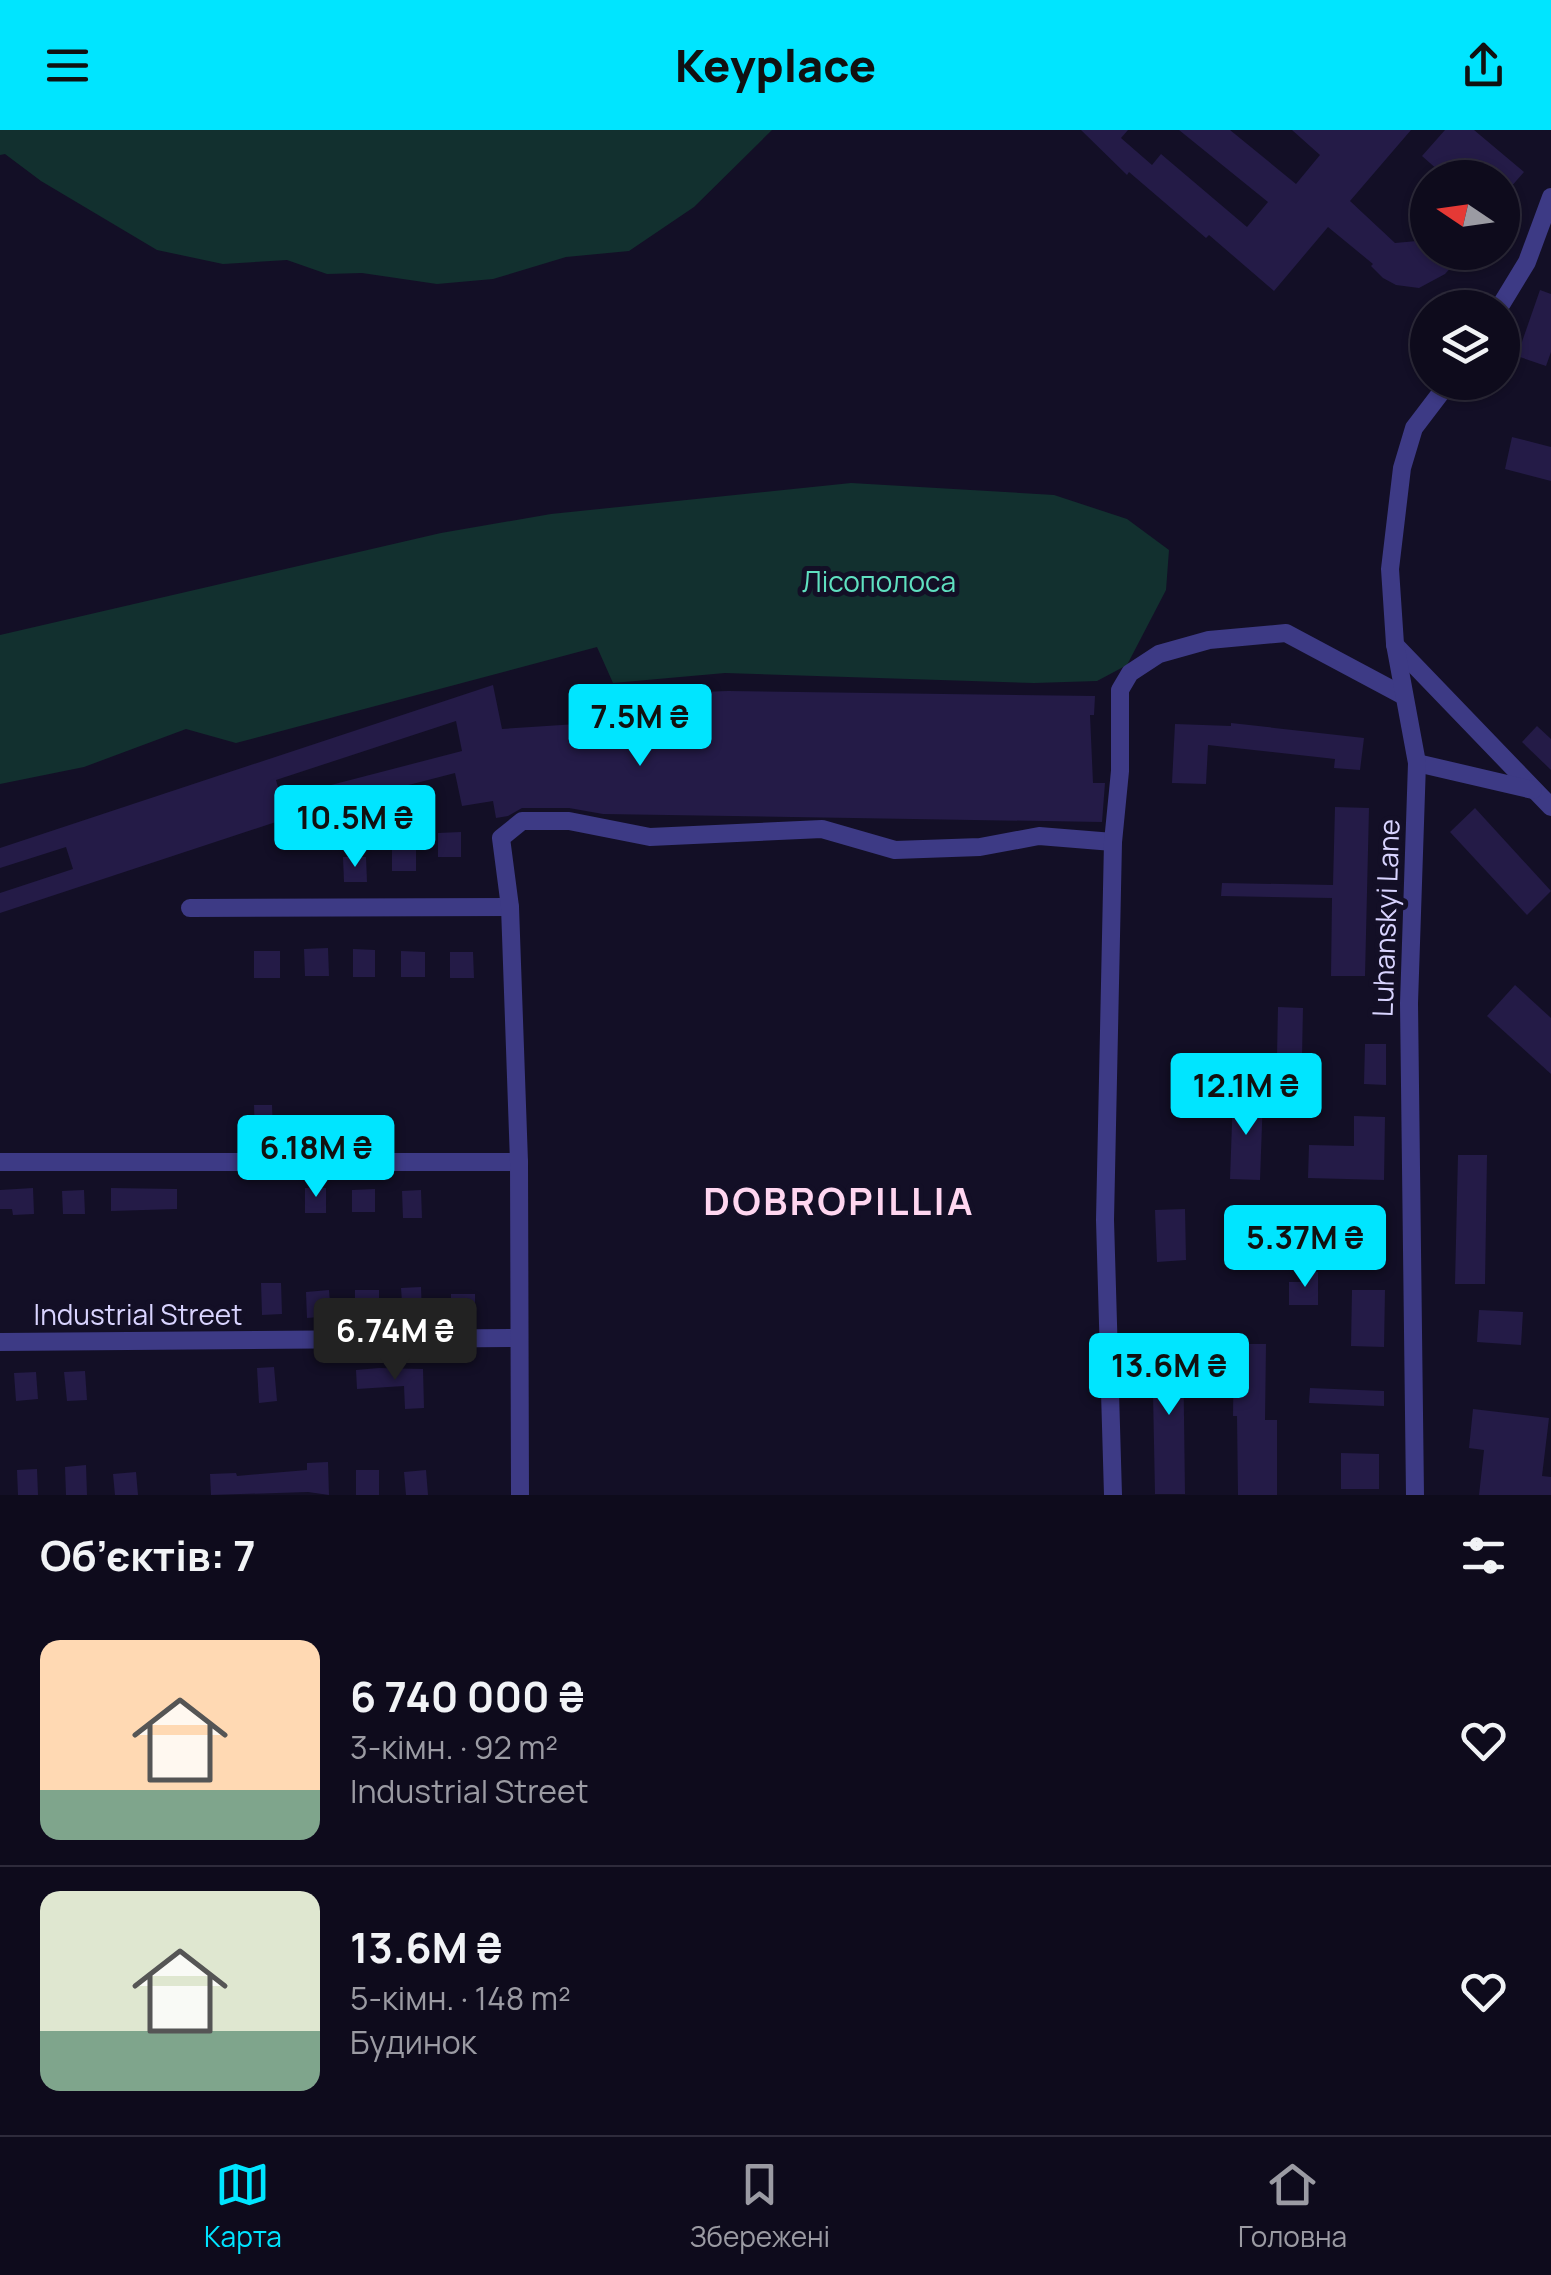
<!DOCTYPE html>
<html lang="uk">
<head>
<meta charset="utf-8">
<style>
  :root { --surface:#0e0b1c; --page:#171425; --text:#f1f3f6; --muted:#9b9ba3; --line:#2e2b3b; --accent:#00e5ff }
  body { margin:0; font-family:Manrope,sans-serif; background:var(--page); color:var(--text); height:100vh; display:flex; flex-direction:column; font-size:38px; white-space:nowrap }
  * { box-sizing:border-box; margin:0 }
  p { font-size:32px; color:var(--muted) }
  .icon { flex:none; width:55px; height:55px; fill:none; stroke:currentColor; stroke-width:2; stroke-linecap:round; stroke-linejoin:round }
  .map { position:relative; height:1365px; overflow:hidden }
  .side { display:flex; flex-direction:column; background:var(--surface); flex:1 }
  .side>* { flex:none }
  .needle { width:65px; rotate:283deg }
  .buttons { position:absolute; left:1410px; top:30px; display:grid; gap:20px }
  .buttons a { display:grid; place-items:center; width:110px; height:110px; border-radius:50%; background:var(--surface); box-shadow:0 2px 8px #0004,0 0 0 2px var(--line); font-size:50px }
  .price { position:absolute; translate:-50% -85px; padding:0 22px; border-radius:10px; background:var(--accent); color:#111; font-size:32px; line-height:65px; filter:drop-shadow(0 2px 5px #0008) }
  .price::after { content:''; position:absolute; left:50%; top:60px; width:30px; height:22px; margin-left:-15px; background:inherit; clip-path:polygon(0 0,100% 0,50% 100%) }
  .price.active { background:#222; color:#fff }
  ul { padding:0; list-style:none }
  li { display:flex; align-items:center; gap:30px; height:250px; padding:0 40px }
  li+li { border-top:2px solid var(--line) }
  li span { display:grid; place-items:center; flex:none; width:280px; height:200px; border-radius:20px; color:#555 }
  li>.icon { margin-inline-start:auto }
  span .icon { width:120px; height:120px; fill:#fffc; stroke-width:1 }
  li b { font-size:42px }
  h2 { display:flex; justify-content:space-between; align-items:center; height:120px; padding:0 40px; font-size:42px }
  header { display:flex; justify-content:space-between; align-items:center; height:130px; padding:0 40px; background:var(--accent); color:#111; font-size:45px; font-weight:800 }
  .menu { display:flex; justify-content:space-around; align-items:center; height:140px; border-top:2px solid var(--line); background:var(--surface); font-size:28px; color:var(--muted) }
  .menu a { display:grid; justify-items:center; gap:5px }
  .menu .active { color:var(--accent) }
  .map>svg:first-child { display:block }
  .green { fill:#12302f }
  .building { fill:#241b47; fill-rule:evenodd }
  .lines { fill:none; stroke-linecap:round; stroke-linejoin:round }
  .minor { stroke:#3d3a85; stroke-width:18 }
  .labels { text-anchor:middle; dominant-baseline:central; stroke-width:10; stroke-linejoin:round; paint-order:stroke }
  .park-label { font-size:28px; fill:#5fe0c0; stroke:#130f26 }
  .street-label { font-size:28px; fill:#d9d4ff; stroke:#130f26 }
  .district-label { font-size:38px; font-weight:bold; letter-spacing:2.5px; fill:#ffd6f0; stroke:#130f26 }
</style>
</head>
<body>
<header><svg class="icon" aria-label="menu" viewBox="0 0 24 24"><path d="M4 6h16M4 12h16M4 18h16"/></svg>Keyplace<svg class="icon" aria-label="share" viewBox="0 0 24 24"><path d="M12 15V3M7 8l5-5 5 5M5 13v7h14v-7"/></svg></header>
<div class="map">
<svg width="1551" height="1365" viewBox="0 0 1551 1365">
  <rect width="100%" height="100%" fill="#130f26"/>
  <g class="green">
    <polygon points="0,0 772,0 694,77 629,121 566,127 493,149 437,154 362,143 327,144 287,130 223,134 157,120 41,51 5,24 0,25"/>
    <polygon points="851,353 1054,365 1127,389 1169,420 1166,460 1127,535 1097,551 1034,553 725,543 613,553 597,517 236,613 186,599 84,637 0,654 0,505 441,403 551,384"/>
  </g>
  <g class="building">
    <polygon points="1081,0 1128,0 1121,8 1152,35 1161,24 1247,97 1268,72 1179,0 1230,0 1296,54 1320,25 1292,0 1411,0 1350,71 1395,113 1428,110 1428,122 1454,122 1448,128 1454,134 1445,144 1419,158 1396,155 1383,148 1371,136 1373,134 1328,97 1274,161 1209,105 1206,108 1129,42 1127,45"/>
    <polygon points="1445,0 1474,0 1524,42 1502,67 1502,48 1447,48 1422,26"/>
    <polygon points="1540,160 1551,164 1551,222 1546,236 1517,226"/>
    <polygon points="1512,307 1551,317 1551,351 1505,339"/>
    <path d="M493,555L502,599L577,594L578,566L728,561L1095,566L1094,585H1090L1093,653H1105L1102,692L603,684L569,678H522L508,686L496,688L493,671L462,676L455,643L312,680L0,783V763L73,739L66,717L0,738V718ZM456,591L462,621L281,668L276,650Z"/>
    <polygon points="1231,593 1364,608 1360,640 1334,638 1335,629 1208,615 1206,654 1172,653 1175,594 1231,596"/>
    <polygon points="1537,596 1551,609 1551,640 1522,612"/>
    <polygon points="1335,677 1369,678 1365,846 1331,846 1332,768 1221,766 1222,753 1333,755"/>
    <polygon points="1475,678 1551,761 1527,785 1450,702"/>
    <polygon points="461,702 461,727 438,727 438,703"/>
    <rect x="392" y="716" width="24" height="25"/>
    <polygon points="343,727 366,727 367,752 344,752"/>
    <polygon points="328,818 329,846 305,846 304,819"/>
    <polygon points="353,819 375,820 375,847 353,847"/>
    <rect x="254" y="821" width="26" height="27"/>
    <polygon points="401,821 425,822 425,847 401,847"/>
    <polygon points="450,822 473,822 474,848 450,848"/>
    <polygon points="1515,855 1551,888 1551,944 1487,886"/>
    <polygon points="1278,877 1303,878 1302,927 1277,926"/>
    <polygon points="1365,914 1386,914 1386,955 1364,954"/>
    <polygon points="1233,966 1263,967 1260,1050 1230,1049"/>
    <polygon points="254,975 272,975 273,1003 255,1004"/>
    <polygon points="1354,986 1385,987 1384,1050 1308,1048 1309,1015 1354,1016"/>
    <polygon points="1458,1025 1487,1025 1485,1154 1455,1154"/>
    <polygon points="33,1058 34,1084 13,1085 12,1079 0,1079 0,1060"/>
    <polygon points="111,1058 177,1059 177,1079 111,1081"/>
    <rect x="305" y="1058" width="21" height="25"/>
    <polygon points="375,1059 375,1082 352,1082 352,1060"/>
    <polygon points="84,1060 85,1084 63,1084 62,1061"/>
    <polygon points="421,1060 422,1088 403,1088 402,1061"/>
    <polygon points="1185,1079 1186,1130 1157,1132 1155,1080"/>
    <polygon points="1303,1142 1318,1142 1318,1175 1289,1175 1289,1152 1303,1152"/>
    <polygon points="261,1153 281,1153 282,1184 262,1185"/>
    <polygon points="421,1157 422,1185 403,1186 401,1158"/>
    <polygon points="329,1160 331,1186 307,1188 306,1162"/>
    <polygon points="355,1160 379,1160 379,1187 355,1188"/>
    <polygon points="1352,1160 1385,1160 1384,1217 1351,1216"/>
    <polygon points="451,1164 475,1164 475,1187 451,1186"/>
    <polygon points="1479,1180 1523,1182 1521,1215 1477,1212"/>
    <polygon points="1152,1212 1183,1212 1185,1364 1155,1364"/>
    <polygon points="1234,1214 1266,1214 1265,1290 1277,1290 1277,1365 1238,1365 1237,1286 1233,1286"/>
    <polygon points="274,1237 277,1271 259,1273 257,1238"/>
    <polygon points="379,1238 423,1239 424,1278 405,1279 404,1256 357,1259 356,1240"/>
    <polygon points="85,1241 87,1270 67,1271 64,1242"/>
    <polygon points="36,1242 38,1269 16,1271 14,1243"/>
    <polygon points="1310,1258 1384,1261 1384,1276 1309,1273"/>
    <polygon points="1473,1279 1549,1288 1542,1346 1551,1347 1551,1365 1479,1365 1484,1320 1469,1318"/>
    <polygon points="1341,1323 1379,1324 1379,1359 1341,1359"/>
    <polygon points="328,1332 329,1365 308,1362 211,1365 210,1344 236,1343 237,1346 307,1340 307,1333"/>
    <polygon points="86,1335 87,1365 66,1365 65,1337"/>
    <polygon points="37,1339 38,1365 18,1365 17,1340"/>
    <rect x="356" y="1340" width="23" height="25"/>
    <polygon points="426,1340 428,1365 406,1365 404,1342"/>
    <polygon points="136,1342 138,1365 115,1365 113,1344"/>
  </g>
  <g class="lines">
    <g class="minor">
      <polyline points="1499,178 1527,132 1551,67"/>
      <polyline points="1395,515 1551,677"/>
      <polyline points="1417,633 1533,660"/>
      <polyline points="190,778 510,777"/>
      <polyline points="0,1032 519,1032"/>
      <polyline points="0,1212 517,1208"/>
      <polyline points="520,1365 519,1032 510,777 501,708 522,691 569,691 650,707 822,699 895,720 980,717 1039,706 1113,712"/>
      <polyline points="1113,1365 1105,1090 1113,712 1120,641 1120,560 1130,543 1159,524 1209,510 1286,503 1404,566"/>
      <polyline points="1415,1365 1409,873 1417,633 1395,514 1390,439 1402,338 1414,298 1449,252"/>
    </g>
  </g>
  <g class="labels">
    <g class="park-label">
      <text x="879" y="451">Лісополоса</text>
    </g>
    <g class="street-label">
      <text transform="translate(1385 788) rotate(-88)">Luhanskyi Lane</text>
      <text x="138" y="1184">Industrial Street</text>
    </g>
    <g class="district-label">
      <text x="839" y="1070">DOBROPILLIA</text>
    </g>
  </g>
</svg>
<div class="buttons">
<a><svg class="needle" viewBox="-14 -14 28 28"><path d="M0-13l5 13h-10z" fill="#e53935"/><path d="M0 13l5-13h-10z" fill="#9b9ba3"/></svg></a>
<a><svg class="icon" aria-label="layers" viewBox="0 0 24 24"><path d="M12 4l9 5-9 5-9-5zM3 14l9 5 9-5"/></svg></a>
</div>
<b class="price" style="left:640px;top:639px">7.5M ₴</b>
<b class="price" style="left:355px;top:740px">10.5M ₴</b>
<b class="price" style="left:1246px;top:1008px">12.1M ₴</b>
<b class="price" style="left:316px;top:1070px">6.18M ₴</b>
<b class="price" style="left:1305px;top:1160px">5.37M ₴</b>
<b class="price active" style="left:395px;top:1253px">6.74M ₴</b>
<b class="price" style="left:1169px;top:1288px">13.6M ₴</b>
</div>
<section class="side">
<h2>Об’єктів: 7<svg class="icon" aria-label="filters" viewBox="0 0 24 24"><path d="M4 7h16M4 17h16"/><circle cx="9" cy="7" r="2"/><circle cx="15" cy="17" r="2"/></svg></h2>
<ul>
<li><span style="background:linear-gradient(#ffd9b3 75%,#7fa58c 0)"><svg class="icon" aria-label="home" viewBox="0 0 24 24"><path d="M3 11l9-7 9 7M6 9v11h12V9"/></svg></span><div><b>6 740 000 ₴</b><p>3-кімн. · 92 m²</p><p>Industrial Street</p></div><svg class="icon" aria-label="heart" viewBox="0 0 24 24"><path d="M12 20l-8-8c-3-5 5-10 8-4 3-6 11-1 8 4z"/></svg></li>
<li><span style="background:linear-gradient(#dfe7d0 70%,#7fa58c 0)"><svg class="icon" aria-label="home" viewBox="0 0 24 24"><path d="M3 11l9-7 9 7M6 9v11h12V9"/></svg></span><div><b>13.6M ₴</b><p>5-кімн. · 148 m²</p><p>Будинок</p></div><svg class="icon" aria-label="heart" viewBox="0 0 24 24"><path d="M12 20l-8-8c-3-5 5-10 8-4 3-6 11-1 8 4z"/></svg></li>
</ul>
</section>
<nav class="menu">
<a class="active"><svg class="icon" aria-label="map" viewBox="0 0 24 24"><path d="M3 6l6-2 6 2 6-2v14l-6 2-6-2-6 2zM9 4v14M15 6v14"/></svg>Карта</a>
<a><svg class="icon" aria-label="saved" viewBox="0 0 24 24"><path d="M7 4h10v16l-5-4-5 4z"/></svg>Збережені</a>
<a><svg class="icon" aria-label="home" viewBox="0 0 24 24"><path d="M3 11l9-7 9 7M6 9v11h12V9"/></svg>Головна</a>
</nav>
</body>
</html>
